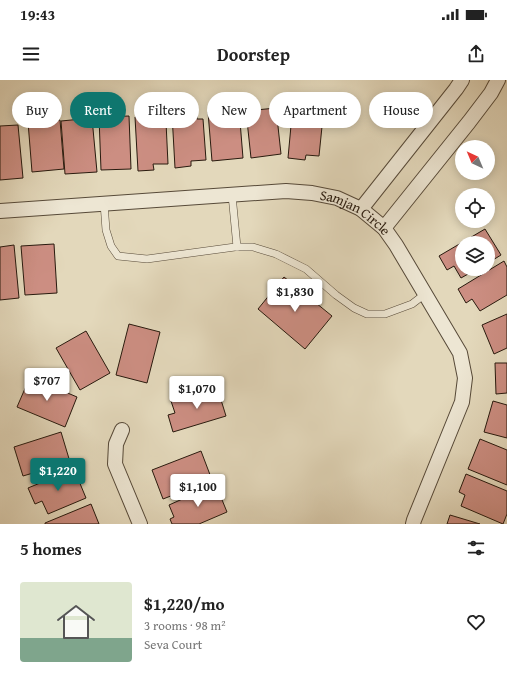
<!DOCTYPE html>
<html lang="en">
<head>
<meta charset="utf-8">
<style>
  :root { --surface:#fff; --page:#f6f6f6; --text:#222; --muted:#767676; --accent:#0f766e }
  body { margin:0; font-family:"Gentium Book Plus",serif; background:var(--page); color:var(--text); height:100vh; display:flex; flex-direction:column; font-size:15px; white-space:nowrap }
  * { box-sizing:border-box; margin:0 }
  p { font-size:13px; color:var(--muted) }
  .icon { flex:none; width:22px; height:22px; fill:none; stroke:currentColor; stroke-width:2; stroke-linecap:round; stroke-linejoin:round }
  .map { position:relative; height:444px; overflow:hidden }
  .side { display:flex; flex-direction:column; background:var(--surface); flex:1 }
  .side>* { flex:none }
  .top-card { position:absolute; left:12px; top:12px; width:483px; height:36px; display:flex; gap:8px }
  .needle { width:26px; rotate:316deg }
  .buttons { position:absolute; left:455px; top:60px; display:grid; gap:8px }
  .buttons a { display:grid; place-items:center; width:40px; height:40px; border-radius:50%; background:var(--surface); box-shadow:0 2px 10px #0003; font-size:20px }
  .price { position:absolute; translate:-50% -34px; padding:0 9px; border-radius:4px; background:#fff; color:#222; font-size:13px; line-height:26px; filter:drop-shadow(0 1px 2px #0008) }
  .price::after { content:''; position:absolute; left:50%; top:24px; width:12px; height:9px; margin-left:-6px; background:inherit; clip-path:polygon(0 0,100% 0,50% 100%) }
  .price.on { background:var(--accent); color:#fff }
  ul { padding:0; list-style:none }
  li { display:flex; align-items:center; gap:12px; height:100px; padding:0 20px }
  li span { display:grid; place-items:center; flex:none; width:112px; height:80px; border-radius:4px; color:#555 }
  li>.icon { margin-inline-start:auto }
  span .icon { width:48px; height:48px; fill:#fffc; stroke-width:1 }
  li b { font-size:17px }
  h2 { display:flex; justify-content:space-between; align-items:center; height:48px; padding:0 20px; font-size:17px }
  .chip { padding:0 14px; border-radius:18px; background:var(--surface); box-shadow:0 2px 10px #0003; font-size:14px; line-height:36px }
  .chip.on { background:var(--accent); color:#fff }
  .status { display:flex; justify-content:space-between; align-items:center; height:28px; padding:0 20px; background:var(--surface); direction:ltr }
  .status svg { height:11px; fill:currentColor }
  header { display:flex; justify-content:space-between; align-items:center; height:52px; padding:0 20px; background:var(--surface); font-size:18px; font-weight:600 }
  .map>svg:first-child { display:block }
  .building { fill:#cc8e82; stroke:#281a0e }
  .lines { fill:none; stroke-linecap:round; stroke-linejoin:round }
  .service-casing { stroke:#574a39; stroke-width:8 }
  .minor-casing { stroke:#574a39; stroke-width:16 }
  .service { stroke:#ede6d3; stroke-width:7 }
  .minor { stroke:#ede6d3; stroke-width:14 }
  .labels { text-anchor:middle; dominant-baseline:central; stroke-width:3; stroke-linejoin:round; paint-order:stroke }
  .street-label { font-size:14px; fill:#281a0e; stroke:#ede6d3 }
</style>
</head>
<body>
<div class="status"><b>19:43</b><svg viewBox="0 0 49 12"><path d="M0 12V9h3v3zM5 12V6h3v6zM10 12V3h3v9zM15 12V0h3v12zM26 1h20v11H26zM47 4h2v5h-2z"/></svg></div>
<header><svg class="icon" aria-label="menu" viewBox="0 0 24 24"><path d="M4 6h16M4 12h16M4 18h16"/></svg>Doorstep<svg class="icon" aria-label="share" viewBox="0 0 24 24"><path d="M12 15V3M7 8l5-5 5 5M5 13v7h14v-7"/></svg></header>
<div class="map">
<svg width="507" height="444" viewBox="0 0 507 444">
  <rect width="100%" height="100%" fill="#e3d8bb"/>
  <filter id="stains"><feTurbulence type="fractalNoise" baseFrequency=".005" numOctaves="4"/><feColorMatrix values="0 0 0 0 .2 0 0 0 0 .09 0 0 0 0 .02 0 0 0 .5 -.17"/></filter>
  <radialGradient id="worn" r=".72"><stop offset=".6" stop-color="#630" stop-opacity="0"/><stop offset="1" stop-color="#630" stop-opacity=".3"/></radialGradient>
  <g class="building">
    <polygon points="293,24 324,27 319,76 306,75 305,80 288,78"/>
    <polygon points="276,28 281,74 251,78 246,31"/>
    <polygon points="239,29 243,78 212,81 208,32"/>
    <polygon points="197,32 197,39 203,39 206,80 191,81 191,86 175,88 172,34"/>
    <polygon points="159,35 160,43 166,42 168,84 153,84 154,90 138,91 135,37"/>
    <polygon points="129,36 131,89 101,90 99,37"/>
    <polygon points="92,38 97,92 65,94 61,41"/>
    <polygon points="60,40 64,89 32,92 28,42"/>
    <polygon points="18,45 23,98 0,100 0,46"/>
    <polygon points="485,149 501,175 488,183 488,163 462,163 462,189 477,189 461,198 454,186 447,190 439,176"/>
    <polygon points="54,164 57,213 25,215 21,166"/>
    <polygon points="14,165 19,218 0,220 0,167"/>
    <polygon points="504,181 507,187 507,215 480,231 472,219 466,223 458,209"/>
    <polygon points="284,197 332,236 305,269 258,229"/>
    <polygon points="507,234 507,268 494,274 482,245"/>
    <polygon points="129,244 160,252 147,303 116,295"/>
    <polygon points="86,251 110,293 80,310 56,268"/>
    <polygon points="495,283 507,283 507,313 496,314"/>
    <polygon points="30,297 77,317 65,347 17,327"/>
    <polygon points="217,307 226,336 173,352 168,335 175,333 171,321"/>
    <polygon points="493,321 507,325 507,358 484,352"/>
    <polygon points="61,352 70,382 23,396 14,367"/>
    <polygon points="480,359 507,370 507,405 468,389"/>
    <polygon points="201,371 212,400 163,419 152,390"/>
    <polygon points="74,389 86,418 48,434 42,421 35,424 28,408"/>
    <polygon points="466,394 507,411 507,434 503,444 461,426 465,415 459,412"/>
    <polygon points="207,408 210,414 218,410 227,432 199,444 172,444 170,439 174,437 169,425"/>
    <polygon points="91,424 99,444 45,444 45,443"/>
    <polygon points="450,435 480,444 447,444"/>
  </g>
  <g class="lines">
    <defs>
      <g id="service">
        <polyline points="232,115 237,167"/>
        <polyline points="104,123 106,150 111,166 118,176 147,179 235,167 253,167 276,174 306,189 336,215 354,228 367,234 385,234 412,224 425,214"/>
      </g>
      <g id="minor">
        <polyline points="361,129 456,9 462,0"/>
        <path id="s1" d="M0,131L286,111L312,113L337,118L361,129L384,148L396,165L460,273L465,298L462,322L414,440L413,444"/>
        <polyline points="384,148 469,42 491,13 498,0"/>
        <polyline points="122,350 116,364 115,384 140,444"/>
      </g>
    </defs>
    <use href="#service" class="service-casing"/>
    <use href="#minor" class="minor-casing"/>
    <use href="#service" class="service"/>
    <use href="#minor" class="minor"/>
  </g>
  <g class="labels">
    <g class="street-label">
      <text stroke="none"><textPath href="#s1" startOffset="361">Samjan Circle</textPath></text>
    </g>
  </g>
  <rect width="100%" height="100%" filter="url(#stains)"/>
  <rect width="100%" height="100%" fill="url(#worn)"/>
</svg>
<div class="buttons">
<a><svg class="needle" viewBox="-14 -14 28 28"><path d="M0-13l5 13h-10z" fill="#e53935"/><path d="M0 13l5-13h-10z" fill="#767676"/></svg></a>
<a><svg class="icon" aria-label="locate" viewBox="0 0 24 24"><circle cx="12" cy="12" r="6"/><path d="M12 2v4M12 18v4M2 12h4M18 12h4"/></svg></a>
<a><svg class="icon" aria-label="layers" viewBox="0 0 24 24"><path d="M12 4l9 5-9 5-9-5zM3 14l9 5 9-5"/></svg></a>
</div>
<b class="price" style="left:295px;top:233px">$1,830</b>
<b class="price" style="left:47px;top:322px">$707</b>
<b class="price" style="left:197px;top:330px">$1,070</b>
<b class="price on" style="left:58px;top:412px">$1,220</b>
<b class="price" style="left:198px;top:428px">$1,100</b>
<div class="top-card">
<a class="chip">Buy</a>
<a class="chip on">Rent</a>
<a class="chip">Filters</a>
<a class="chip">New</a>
<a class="chip">Apartment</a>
<a class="chip">House</a>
</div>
</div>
<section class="side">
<h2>5 homes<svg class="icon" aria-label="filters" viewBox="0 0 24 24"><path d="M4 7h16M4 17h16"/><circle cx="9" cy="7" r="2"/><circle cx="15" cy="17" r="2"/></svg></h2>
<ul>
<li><span style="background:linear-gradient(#dfe7d0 70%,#7fa58c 0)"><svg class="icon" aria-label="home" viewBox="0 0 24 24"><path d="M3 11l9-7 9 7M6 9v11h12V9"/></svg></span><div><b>$1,220/mo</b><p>3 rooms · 98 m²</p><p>Seva Court</p></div><svg class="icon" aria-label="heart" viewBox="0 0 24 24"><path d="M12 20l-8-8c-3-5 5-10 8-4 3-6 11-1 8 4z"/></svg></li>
</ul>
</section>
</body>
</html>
